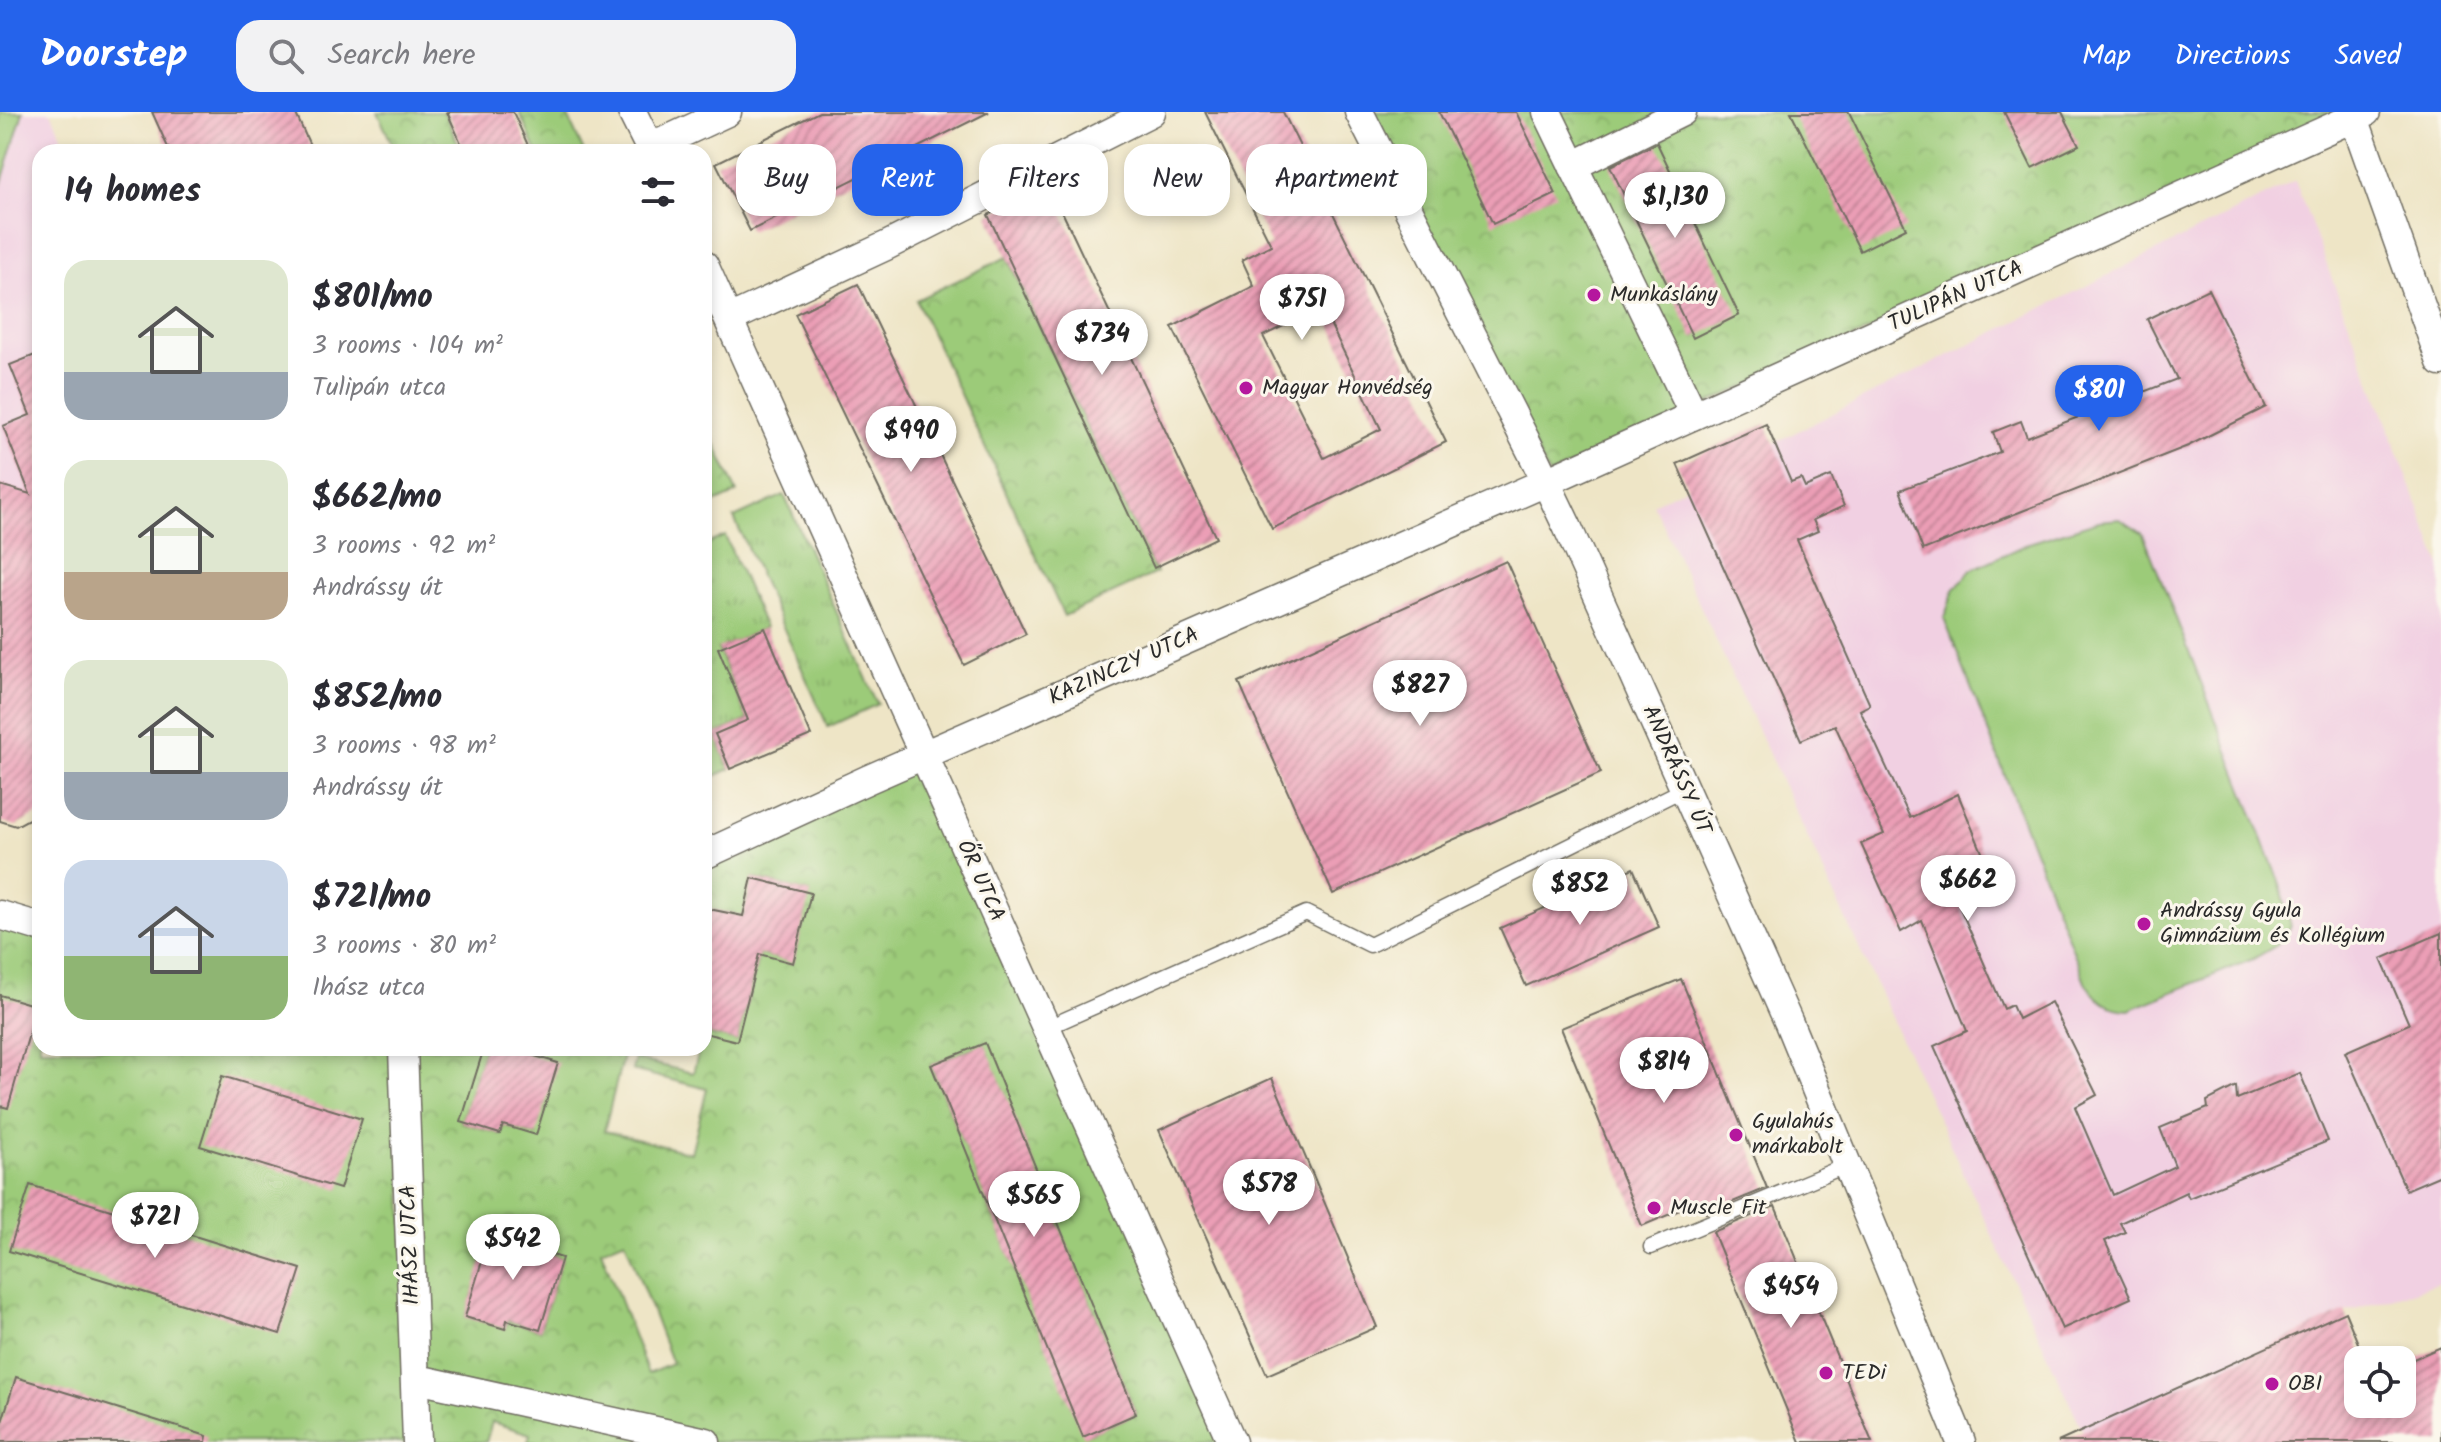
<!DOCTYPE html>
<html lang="en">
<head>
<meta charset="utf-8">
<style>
  :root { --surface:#fff; --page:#f2f2f3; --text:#2b2b33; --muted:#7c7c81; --accent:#2563eb }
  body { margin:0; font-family:Kalam,sans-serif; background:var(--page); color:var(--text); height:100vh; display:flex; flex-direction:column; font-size:30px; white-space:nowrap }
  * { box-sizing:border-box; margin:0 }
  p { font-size:26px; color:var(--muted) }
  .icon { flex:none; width:44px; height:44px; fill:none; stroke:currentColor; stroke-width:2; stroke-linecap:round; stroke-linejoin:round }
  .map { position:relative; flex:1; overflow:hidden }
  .drawer { position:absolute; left:32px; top:32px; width:680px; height:912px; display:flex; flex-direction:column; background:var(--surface); border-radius:24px; box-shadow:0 4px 12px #0003 }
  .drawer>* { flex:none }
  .banner { position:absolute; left:736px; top:32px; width:760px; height:72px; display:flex; gap:16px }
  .buttons { position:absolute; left:2344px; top:1234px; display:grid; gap:16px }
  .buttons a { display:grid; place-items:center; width:72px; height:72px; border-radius:16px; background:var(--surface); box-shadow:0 4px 12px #0003; font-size:40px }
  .price { position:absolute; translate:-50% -68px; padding:0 18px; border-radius:28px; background:#fff; color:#222; font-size:26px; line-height:52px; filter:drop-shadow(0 2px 4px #0008) }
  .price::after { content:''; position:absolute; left:50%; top:48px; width:24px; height:18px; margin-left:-12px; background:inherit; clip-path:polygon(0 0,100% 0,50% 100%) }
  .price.current { background:var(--accent); color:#fff }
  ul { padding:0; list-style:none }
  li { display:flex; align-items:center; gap:24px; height:200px; padding:0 32px }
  li span { display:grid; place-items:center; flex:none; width:224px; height:160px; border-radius:24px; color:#555 }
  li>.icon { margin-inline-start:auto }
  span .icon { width:96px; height:96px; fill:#fffc; stroke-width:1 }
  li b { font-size:34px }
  h2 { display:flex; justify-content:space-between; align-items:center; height:96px; padding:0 32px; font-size:34px }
  .tag { padding:0 28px; border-radius:24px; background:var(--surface); box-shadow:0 4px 12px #0003; font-size:28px; line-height:72px }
  .tag.current { background:var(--accent); color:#fff }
  header { display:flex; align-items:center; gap:48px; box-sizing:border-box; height:112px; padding:0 40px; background:var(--accent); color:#fff }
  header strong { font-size:38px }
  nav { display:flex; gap:44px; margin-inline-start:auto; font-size:28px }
  .search { width:560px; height:72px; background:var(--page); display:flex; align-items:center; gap:20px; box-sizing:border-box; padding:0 28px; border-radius:24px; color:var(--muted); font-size:30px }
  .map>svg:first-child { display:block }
  .built { fill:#f1d0e2 }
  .grass { fill:url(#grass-tufts); stroke:#647b52; stroke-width:2 }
  .park { fill:url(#park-crowns); stroke:#647b52; stroke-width:2; fill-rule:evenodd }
  .pitch { fill:#9ccb79; stroke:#647b52; stroke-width:2 }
  .building { fill:url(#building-hatch); fill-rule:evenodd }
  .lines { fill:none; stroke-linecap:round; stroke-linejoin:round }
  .lane-casing { stroke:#6f6c61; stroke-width:17 }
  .street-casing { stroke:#6f6c61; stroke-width:31 }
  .lane { stroke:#fff; stroke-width:14 }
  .street { stroke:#fff; stroke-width:28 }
  .poi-dot { fill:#b5179e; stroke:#fbf7ec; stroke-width:3 }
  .labels { text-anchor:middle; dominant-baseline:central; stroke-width:6; stroke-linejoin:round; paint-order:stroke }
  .poi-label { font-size:22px; fill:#2b2b2b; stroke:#fbf7ec; text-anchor:start }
  .street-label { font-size:22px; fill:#2b2b2b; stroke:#fbf7ec }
</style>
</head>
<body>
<header>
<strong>Doorstep</strong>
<div class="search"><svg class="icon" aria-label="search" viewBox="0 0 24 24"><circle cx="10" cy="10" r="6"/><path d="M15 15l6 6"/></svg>Search here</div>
<nav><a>Map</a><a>Directions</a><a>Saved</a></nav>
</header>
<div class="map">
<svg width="2441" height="1330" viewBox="0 0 2441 1330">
  <defs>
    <pattern id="grass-tufts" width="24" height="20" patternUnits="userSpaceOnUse" patternTransform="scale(2)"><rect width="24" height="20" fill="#9ccb79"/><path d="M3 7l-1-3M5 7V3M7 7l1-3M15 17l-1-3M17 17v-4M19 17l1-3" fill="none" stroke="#87ae69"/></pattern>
    <pattern id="park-crowns" width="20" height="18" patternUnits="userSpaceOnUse" patternTransform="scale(2)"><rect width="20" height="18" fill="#9ccb79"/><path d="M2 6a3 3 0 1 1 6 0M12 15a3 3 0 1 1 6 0" fill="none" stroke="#87ae69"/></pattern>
    <pattern id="building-hatch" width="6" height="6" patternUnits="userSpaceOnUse" patternTransform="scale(2)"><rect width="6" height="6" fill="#eb9eb6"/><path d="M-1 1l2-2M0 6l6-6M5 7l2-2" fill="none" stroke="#bf8194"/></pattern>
  </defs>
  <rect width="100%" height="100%" fill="#fbf7ec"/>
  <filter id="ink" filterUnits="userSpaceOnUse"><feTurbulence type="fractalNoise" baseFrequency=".0125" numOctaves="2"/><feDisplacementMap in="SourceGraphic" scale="16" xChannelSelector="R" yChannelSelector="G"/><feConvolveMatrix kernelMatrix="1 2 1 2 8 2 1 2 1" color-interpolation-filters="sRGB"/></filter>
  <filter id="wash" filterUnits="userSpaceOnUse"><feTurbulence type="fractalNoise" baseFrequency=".006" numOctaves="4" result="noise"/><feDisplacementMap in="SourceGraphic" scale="32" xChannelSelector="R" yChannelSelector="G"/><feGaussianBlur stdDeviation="1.8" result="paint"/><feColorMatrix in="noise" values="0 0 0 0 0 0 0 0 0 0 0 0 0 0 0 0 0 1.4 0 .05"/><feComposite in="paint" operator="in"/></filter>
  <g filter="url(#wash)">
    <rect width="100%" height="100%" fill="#eee5c6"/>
    <g class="built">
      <polygon points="0,0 51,0 69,40 40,40 40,431 0,566"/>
      <polygon points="2295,69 2441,454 2441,1171 2345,1200 2083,1319 1653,392"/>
    </g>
    <g class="grass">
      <polygon points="784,383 878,592 828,615 734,406"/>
      <polygon points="725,424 765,516 718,537 748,608 715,622 730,657 704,669 704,433"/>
    </g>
    <g class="park">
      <polygon points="377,0 444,0 462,40 396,40"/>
      <polygon points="519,0 566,0 584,40 537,40"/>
      <polygon points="1365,0 2353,0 1549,363"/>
      <polygon points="1007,145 1156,461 1064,504 916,188"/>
      <polygon points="704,307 737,381 704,396"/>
      <path d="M923,648L1228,1330H528L530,1322L492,1310L486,1330H422L407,936H484L461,1010L500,1022L503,1013L536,1023L525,941L526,936H625L604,1019L691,1041L707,977L632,958L638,936H641L638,948L693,961L700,936H704V921L737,929L759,842L793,850L810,781L753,766L743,805L710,797L704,818V749ZM984,931L1136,1302L1084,1324L931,953ZM494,1113L531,1124L529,1136L562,1146L540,1218L507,1208L505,1216L466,1205ZM625,1128L672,1252L648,1262L601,1138Z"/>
      <polygon points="0,810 40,821 40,936 397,936 411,1330 0,1330"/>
    </g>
    <g class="pitch">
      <polygon points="0,0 23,0 0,76"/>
      <path d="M2120,407L2143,422L2280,772L2291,814L2277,833L2253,847L2129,898C2108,897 2098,889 2086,872L1944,506L1954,478L1971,458L2029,431L2099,409Z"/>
    </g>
    <g id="blocks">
      <g class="building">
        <polygon points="152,0 295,0 313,40 170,40"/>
        <polygon points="447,0 513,0 531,40 465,40"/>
        <polygon points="819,0 989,0 750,119 716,51"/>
        <path d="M1205,0H1283L1446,330L1272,417L1172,215L1254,174L1242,148L1271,133ZM1322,195L1381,317L1324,346L1263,224Z"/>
        <polygon points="1439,0 1516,0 1556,82 1493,112"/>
        <polygon points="1791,0 1849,0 1906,116 1860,139"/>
        <polygon points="2004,0 2062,0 2079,33 2032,56"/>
        <polygon points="1657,31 1739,203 1693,226 1610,54"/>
        <polygon points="1050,74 1216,426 1154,456 988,103"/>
        <polygon points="858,172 1026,522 964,553 795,202"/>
        <polygon points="2208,177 2266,295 2188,334 1923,438 1900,378 2000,340 1993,320 2021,309 2027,325 2177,267 2147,207"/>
        <polygon points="40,241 40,701 16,714 0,709 0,373 30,382 3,314 30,303 10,253"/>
        <polygon points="1766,312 1791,370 1801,366 1805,375 1831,364 1844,394 1813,408 1818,419 1797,428 1870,593 1860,598 1910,706 1958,682 1998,779 1960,796 2004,897 2012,893 2018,907 2051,890 2097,983 2075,995 2113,1083 2175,1054 2160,1016 2208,996 2207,989 2236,974 2237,987 2300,961 2328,1029 2189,1086 2186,1080 2120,1111 2125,1120 2105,1129 2131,1186 2062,1217 1934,934 1967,919 1922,808 1901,820 1861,732 1884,722 1835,613 1801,628 1677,352"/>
        <polygon points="1506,449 1601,661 1333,782 1239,570"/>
        <polygon points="765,516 811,623 730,657 715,622 748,608 718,536"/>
        <polygon points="1633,756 1659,815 1526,874 1500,816"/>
        <polygon points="752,766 811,781 793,851 759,842 737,929 704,921 704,818 709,797 743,804"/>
        <polygon points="2441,821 2441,1063 2406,1078 2345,940 2409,912 2381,847"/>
        <polygon points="1681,867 1767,1076 1706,1101 1701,1089 1642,1114 1561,916"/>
        <polygon points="0,883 37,894 8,996 0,994"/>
        <polygon points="985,931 1136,1302 1083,1325 931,953"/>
        <polygon points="484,936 526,936 525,941 558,951 536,1023 503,1013 500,1022 461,1010"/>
        <polygon points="222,964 362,1007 340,1077 200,1034"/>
        <polygon points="1272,966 1377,1215 1267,1263 1159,1018"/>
        <polygon points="30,1073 301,1157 280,1222 9,1139"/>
        <polygon points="1775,1094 1829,1225 1872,1330 1800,1330 1713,1120"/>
        <polygon points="493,1113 532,1125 529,1136 562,1146 540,1218 507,1208 505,1217 465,1205"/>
        <polygon points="2345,1200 2365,1248 2358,1248 2358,1292 2402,1292 2402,1252 2441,1235 2441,1330 2058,1330"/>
        <polygon points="16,1265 207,1324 206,1330 0,1330 0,1316"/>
      </g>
    </g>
  </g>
  <g filter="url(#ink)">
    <use href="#blocks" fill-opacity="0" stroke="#6f6c61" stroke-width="2"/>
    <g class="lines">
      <defs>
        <g id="lane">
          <polyline points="1046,916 1306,801 1370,833 1684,677"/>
          <polyline points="1651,1135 1847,1053"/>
        </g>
        <g id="street">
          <polyline points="632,0 652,40"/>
          <polyline points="1359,0 1533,343 1567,414 1788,909 1961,1330"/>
          <polyline points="1547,0 1694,303"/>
          <polyline points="2352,0 2441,250"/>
          <polyline points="650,36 727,0"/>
          <polyline points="1573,54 1682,0"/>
          <polyline points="704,153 1232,1330"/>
          <polyline points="729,207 888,133 1151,0"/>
          <polyline points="704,743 869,667 1546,370 2366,0"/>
          <polyline points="0,803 40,815"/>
          <polyline points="403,936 417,1330"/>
          <polyline points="417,1267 706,1330"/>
        </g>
      </defs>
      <use href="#lane" class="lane-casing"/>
      <use href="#street" class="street-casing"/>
      <use href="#lane" class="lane"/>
      <use href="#street" class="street"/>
    </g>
  </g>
  <g class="poi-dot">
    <circle cx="1594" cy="183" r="8"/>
    <circle cx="1246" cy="276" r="8"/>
    <circle cx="2144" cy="812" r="8"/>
    <circle cx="1736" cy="1023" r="8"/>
    <circle cx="1654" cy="1096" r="8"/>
    <circle cx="1826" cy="1261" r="8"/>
    <circle cx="2272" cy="1272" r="8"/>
  </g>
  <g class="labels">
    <g class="poi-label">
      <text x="1610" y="183">Munkáslány</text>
      <text x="1262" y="276">Magyar Honvédség</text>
      <text x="2160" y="799">Andrássy Gyula<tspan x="2160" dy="25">Gimnázium és Kollégium</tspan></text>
      <text x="1752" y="1010">Gyulahús<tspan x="1752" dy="25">márkabolt</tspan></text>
      <text x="1670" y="1096">Muscle Fit</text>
      <text x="1842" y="1261">TEDi</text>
      <text x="2288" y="1272">OBI</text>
    </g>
    <g class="street-label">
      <text transform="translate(1956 185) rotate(-24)">TULIPÁN UTCA</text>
      <text transform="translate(1124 555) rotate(-24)">KAZINCZY UTCA</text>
      <text transform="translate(1676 658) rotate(66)">ANDRÁSSY ÚT</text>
      <text transform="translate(980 769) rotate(66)">ŐR UTCA</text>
      <text transform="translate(411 1133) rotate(-92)">IHÁSZ UTCA</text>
    </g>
  </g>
</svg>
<div class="buttons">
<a><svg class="icon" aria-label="locate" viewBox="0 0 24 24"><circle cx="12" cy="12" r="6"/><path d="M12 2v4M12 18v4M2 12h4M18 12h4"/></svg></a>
</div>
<b class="price" style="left:1675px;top:128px">$1,130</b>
<b class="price" style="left:1302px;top:230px">$751</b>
<b class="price" style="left:1102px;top:265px">$734</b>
<b class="price current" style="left:2099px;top:321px">$801</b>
<b class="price" style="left:911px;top:362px">$990</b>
<b class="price" style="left:1420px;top:616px">$827</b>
<b class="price" style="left:1968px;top:811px">$662</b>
<b class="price" style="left:1580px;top:815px">$852</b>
<b class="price" style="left:1664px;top:993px">$814</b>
<b class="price" style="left:1269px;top:1115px">$578</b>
<b class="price" style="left:1034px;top:1127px">$565</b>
<b class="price" style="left:155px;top:1148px">$721</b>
<b class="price" style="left:513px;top:1170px">$542</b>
<b class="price" style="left:1791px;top:1218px">$454</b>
<div class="banner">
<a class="tag">Buy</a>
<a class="tag current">Rent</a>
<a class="tag">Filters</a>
<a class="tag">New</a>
<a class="tag">Apartment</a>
</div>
<section class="drawer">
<h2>14 homes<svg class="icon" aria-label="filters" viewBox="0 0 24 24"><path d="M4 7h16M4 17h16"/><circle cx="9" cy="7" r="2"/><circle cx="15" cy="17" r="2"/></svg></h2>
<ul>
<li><span style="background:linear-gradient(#dfe7d0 70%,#9aa5b1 0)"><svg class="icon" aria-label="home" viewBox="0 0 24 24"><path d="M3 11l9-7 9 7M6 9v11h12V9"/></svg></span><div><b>$801/mo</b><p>3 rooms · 104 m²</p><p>Tulipán utca</p></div></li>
<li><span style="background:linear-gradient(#dfe7d0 70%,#b9a48a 0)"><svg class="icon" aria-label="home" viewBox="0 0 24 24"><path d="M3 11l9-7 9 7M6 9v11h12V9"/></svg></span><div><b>$662/mo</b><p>3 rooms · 92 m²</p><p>Andrássy út</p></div></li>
<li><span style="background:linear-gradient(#dfe7d0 70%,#9aa5b1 0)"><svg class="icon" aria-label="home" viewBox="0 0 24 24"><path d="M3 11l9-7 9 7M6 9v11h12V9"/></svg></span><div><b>$852/mo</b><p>3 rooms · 98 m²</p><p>Andrássy út</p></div></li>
<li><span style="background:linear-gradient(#c9d6e8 60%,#8fb573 0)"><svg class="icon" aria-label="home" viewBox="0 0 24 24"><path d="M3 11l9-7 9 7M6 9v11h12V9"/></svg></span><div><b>$721/mo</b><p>3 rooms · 80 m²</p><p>Ihász utca</p></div></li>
</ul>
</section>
</div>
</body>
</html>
